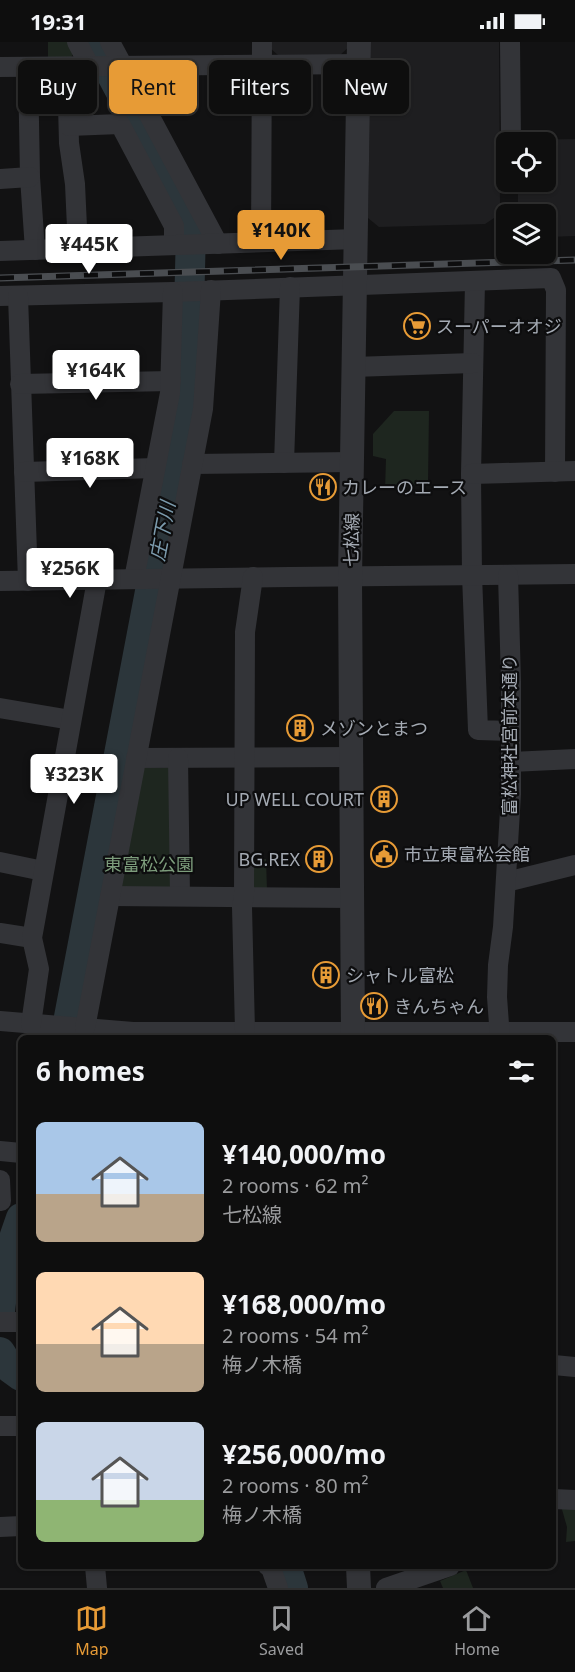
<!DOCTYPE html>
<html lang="en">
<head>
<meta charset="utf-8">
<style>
  :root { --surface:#0e0e0e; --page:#171717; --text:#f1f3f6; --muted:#9b9c9e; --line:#2e2e2e; --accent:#e79b36 }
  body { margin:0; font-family:"Noto Sans","Noto Sans JP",sans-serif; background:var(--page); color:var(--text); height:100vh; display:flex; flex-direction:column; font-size:22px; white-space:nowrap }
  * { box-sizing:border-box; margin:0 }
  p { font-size:20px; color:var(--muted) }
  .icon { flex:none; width:33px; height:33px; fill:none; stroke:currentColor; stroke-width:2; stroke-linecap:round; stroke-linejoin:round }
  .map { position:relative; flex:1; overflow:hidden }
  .drawer { position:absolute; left:18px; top:993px; width:538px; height:534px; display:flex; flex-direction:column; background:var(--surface); border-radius:9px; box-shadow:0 2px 4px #0004,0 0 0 2px var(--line) }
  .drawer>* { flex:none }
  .guide { position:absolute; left:18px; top:18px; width:540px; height:54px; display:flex; gap:12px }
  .fabs { position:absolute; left:496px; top:90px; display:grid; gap:12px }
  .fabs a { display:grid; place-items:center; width:60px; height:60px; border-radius:9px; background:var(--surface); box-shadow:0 2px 4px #0004,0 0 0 2px var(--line); font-size:30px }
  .price { position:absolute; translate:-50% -51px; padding:0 14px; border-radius:6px; background:#fff; color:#222; font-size:20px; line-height:39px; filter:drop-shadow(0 2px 3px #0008) }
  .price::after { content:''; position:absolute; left:50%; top:36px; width:18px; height:14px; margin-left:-9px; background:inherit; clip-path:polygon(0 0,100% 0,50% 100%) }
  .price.on { background:var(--accent); color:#111 }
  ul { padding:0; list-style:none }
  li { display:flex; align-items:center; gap:18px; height:150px; padding:0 18px }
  li span { display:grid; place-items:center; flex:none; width:168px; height:120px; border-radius:9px; color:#555 }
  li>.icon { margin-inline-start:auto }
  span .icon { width:72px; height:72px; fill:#fffc; stroke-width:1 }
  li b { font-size:26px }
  h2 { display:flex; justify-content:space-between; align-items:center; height:72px; padding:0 18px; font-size:26px }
  .chip { padding:0 21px; border-radius:9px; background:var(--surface); box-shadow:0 2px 4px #0004,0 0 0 2px var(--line); font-size:21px; line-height:54px }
  .chip.on { background:var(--accent); color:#111 }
  .status { display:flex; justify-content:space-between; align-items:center; height:42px; padding:0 30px; background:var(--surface); direction:ltr }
  .status svg { height:16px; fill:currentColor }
  .dock { display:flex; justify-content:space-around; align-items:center; height:84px; border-top:2px solid var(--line); background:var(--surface); font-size:16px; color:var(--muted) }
  .dock a { display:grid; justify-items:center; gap:3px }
  .dock .on { color:var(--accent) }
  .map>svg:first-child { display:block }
  .built { fill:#1e1e20 }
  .green { fill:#1e261f }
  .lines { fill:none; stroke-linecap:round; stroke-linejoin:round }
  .river { stroke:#2c363b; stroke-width:30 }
  .minor { stroke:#333438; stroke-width:20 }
  .tertiary { stroke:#333438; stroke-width:24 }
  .rail-casing { stroke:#4a4d51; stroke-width:7 }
  .rail { stroke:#0d0d0e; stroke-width:4.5; stroke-dasharray:14; stroke-linecap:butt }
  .labels { text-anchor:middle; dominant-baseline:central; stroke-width:4.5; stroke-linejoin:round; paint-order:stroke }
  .poi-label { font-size:18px; fill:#a4aab3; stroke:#0d0d0e; text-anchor:start }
  .street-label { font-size:18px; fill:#a4aab3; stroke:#0d0d0e }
  .park-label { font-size:18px; fill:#7d9d7c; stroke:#0d0d0e }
  .water-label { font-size:20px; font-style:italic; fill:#7c9bad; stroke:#0d0d0e }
</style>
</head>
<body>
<div class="status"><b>19:31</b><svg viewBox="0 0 49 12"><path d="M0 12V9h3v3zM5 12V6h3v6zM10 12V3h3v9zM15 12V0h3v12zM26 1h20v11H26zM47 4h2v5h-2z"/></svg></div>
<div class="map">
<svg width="575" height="1546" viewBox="0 0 575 1546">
  <rect width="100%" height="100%" fill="#121213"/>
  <g class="built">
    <polygon points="270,0 351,0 351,3 339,14 278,13 270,6"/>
    <polygon points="371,0 499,0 500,172 485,182 379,185 368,176"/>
    <polygon points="575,97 575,194 546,195 546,172 518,172 518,140 546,140 546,100 519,100 519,98"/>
  </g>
  <g class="green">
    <polygon points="48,0 69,0 74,9 71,16 48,15"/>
    <polygon points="394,369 429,369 428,441 385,448 386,417 373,414 373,392"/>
    <polygon points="145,726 170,726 176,847 119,847 139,730"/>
    <polygon points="251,817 266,817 267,849 257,849 251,843"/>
    <polygon points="561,1464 575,1465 575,1499 566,1500 567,1485"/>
    <polygon points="466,1528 473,1546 443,1546 440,1539"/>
  </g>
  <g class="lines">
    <g class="river">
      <polyline points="65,996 187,355 191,186 162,127 94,0"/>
      <polyline points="0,1269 6,1219 21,1176"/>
      <polyline points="0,1310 10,1326 21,1334"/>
      <polyline points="286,1524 293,1546"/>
    </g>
    <g class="minor">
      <polyline points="77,0 90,25"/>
      <polyline points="110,0 218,202"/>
      <polyline points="510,0 511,98"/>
      <polyline points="0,25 359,22"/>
      <polyline points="28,25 30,135 35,208"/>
      <polyline points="67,25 69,101 75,142 78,207"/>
      <polyline points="69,84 120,82 174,184 174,203"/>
      <polyline points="0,137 30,135"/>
      <polyline points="261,200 262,0"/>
      <polyline points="0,209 356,197"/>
      <polyline points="475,240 471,432 472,533 478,688 511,689"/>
      <polyline points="0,254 173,250 551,236 556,248 555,430"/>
      <polyline points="18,254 28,539"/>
      <polyline points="353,325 473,321"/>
      <polyline points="20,342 171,339"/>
      <polyline points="284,421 290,245"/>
      <polyline points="192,422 352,420"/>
      <polyline points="24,430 155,426"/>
      <polyline points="471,432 575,429"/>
      <polyline points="134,537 170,351 173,250"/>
      <path d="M0,539C192,536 383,534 575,532"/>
      <polyline points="0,666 71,678"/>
      <polyline points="136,716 352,715"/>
      <polyline points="178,716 180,854"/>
      <polyline points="511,720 575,717"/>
      <polyline points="0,820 43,829"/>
      <polyline points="506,840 575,823"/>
      <polyline points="110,854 352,856"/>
      <polyline points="0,891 32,896"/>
      <polyline points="0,979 133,990 575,990"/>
      <polyline points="31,982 39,927 32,896 97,538"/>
      <polyline points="85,986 203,367 211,248"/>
      <polyline points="245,989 242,865 244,854 245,590 253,535"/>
      <polyline points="500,996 497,955 498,923 503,885 511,752 511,640 508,533"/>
      <polyline points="0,1109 21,1111"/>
      <polyline points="0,1138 1,1159"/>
      <polyline points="0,1280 21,1280"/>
      <polyline points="554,1323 575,1325"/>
      <polyline points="0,1384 21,1384"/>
      <polyline points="554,1457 575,1458"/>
      <polyline points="0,1485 21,1484"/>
      <polyline points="95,1524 97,1546"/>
      <polyline points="268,1524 271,1526 278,1546"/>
      <polyline points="386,1546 450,1524"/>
    </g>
    <g class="tertiary">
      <polyline points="353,996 350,536 359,0"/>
      <polyline points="358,1524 359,1546"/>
    </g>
    <defs>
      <polyline id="rail" points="0,236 575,218"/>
    </defs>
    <use href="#rail" class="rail-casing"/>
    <use href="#rail" class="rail"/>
  </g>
  <defs>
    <symbol id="supermarket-ring" viewBox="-11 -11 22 22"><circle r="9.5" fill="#0d0d0e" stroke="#e79b36" stroke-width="1.5"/><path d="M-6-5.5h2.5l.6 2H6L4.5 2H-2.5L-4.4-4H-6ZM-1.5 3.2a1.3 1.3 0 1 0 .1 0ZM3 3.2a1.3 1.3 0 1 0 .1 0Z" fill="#e79b36"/></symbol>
    <symbol id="restaurant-ring" viewBox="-11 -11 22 22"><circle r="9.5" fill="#0d0d0e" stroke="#e79b36" stroke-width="1.5"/><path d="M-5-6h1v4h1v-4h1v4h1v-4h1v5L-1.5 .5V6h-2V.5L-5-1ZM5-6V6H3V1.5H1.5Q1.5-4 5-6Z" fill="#e79b36"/></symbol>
    <symbol id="building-ring" viewBox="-11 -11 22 22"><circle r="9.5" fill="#0d0d0e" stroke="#e79b36" stroke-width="1.5"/><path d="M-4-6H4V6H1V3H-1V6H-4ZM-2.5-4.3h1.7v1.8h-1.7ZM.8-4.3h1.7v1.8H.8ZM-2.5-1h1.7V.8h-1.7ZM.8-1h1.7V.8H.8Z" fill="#e79b36"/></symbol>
    <symbol id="civic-ring" viewBox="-11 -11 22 22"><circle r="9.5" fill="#0d0d0e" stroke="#e79b36" stroke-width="1.5"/><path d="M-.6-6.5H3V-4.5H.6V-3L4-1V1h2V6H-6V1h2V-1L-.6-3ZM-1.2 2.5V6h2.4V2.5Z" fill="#e79b36"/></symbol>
  </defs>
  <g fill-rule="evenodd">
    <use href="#supermarket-ring" x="402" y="269" width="30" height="30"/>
    <use href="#restaurant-ring" x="308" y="430" width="30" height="30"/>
    <use href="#building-ring" x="285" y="671" width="30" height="30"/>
    <use href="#building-ring" x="369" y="742" width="30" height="30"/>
    <use href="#civic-ring" x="369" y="797" width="30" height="30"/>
    <use href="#building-ring" x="304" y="802" width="30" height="30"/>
    <use href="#building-ring" x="311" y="918" width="30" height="30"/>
    <use href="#restaurant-ring" x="359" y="949" width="30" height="30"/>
  </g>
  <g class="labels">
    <g class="poi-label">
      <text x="436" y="284">スーパーオオジ</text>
      <text x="342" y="445">カレーのエース</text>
      <text x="320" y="686">メゾンとまつ</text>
      <text x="364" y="757" text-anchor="end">UP WELL COURT</text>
      <text x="404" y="812">市立東富松会館</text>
      <text x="300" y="817" text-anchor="end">BG.REX</text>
      <text x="346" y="933">シャトル富松</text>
      <text x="394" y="964">きんちゃん</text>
    </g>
    <g class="street-label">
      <text transform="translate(351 498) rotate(-89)">七松線</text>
      <text transform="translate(509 693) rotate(-90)">富松神社宮前本通り</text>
    </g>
    <g class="park-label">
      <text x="149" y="822">東富松公園</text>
    </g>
    <g class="water-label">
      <text transform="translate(162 489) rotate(-79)">庄下川</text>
    </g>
  </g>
</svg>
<div class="fabs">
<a><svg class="icon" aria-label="locate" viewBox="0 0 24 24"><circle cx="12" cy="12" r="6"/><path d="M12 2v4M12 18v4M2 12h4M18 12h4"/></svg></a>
<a><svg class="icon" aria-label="layers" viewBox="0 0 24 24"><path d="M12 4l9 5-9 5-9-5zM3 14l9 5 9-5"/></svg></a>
</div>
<b class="price on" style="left:281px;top:219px">¥140K</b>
<b class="price" style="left:89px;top:233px">¥445K</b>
<b class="price" style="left:96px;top:359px">¥164K</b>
<b class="price" style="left:90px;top:447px">¥168K</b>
<b class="price" style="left:70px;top:557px">¥256K</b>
<b class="price" style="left:74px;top:763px">¥323K</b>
<div class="guide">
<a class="chip">Buy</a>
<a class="chip on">Rent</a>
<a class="chip">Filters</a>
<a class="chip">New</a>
</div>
<section class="drawer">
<h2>6 homes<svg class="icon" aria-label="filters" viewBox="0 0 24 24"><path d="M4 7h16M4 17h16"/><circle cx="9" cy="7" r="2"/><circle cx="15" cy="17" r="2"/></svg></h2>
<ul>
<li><span style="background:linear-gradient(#a9c7e8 60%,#b9a48a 0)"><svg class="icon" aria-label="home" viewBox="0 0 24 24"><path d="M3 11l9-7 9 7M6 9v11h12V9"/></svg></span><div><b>¥140,000/mo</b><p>2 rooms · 62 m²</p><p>七松線</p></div></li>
<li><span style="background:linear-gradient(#ffd9b3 60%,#b9a48a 0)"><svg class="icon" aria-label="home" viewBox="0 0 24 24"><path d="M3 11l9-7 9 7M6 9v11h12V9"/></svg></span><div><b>¥168,000/mo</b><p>2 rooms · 54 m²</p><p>梅ノ木橋</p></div></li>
<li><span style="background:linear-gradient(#c9d6e8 65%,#8fb573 0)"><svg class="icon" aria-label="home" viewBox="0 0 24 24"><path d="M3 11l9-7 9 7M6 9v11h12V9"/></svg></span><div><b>¥256,000/mo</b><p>2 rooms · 80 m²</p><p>梅ノ木橋</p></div></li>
</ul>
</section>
</div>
<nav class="dock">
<a class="on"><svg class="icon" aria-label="map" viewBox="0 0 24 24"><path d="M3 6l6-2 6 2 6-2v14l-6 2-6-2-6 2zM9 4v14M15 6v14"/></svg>Map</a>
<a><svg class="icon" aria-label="saved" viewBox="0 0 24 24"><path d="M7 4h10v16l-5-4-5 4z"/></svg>Saved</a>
<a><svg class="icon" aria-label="home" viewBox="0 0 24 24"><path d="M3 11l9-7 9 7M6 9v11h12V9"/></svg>Home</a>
</nav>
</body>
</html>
